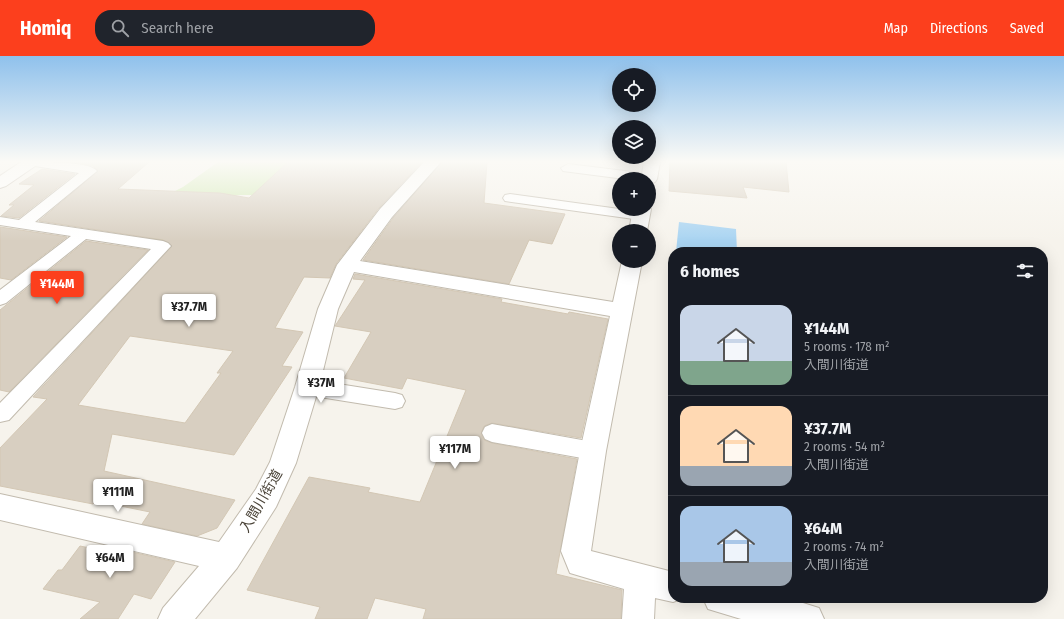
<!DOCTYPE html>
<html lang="en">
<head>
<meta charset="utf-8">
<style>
  :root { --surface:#171b24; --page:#20242c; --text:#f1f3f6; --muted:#9ea1a6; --line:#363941; --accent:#fc3f1d }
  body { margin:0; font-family:"Fira Sans Condensed","Noto Sans JP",sans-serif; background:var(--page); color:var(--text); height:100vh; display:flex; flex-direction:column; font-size:15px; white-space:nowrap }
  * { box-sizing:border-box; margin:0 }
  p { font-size:13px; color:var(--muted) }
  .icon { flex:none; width:22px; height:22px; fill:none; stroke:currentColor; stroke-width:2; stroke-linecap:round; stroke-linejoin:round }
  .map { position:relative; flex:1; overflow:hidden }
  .side { position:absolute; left:668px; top:191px; width:380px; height:356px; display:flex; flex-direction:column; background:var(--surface); border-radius:16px; box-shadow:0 4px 16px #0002 }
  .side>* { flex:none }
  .controls { position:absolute; left:612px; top:12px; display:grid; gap:8px }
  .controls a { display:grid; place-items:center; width:44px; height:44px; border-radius:50%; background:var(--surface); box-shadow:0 4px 16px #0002; font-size:20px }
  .price { position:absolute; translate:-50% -34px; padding:0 9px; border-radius:4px; background:#fff; color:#222; font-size:13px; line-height:26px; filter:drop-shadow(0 1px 2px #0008) }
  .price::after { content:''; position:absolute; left:50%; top:24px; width:12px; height:9px; margin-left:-6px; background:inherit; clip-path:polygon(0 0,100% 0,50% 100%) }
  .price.selected { background:var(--accent); color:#fff }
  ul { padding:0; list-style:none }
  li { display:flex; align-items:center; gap:12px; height:100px; padding:0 12px }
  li+li { border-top:1px solid var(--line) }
  li span { display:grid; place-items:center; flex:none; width:112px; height:80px; border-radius:12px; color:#555 }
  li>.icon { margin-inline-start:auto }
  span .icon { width:48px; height:48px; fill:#fffc; stroke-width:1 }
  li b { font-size:17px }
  h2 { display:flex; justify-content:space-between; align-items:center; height:48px; padding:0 12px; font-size:17px }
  header { display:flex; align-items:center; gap:24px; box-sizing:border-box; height:56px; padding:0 20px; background:var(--accent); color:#fff }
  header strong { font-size:19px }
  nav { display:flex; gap:22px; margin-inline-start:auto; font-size:14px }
  .search { width:280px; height:36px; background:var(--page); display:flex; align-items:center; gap:10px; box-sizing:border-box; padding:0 14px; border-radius:16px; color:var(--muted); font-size:15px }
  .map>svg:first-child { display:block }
  .green { fill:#d2eab5 }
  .water { fill:#a9d4f2 }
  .building { fill:#d8cfc1; stroke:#d3c7b4; fill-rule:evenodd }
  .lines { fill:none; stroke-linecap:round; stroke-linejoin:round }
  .lane-casing { stroke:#c2bbae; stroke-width:2 }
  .street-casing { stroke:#c2bbae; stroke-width:2 }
  .lane { fill:#fff; fill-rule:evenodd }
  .street { fill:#fff; fill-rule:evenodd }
  .labels { text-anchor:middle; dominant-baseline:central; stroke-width:3; stroke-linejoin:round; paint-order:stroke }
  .street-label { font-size:14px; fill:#4b4439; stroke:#fff }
</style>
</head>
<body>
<header>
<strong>Homiq</strong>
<div class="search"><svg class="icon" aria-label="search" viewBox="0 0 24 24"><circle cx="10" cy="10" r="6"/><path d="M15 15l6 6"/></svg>Search here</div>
<nav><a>Map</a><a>Directions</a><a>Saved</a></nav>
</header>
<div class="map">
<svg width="1064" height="563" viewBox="0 0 1064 563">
  <rect width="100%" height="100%" fill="#f6f3ec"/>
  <polygon class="green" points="218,106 288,106 257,139 240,139 226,141 165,185 156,185 142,178 173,136 183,131"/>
  <polygon class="water" points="679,166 736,173 737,196 676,196"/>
  <g class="building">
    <path d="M76,106H149L118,133L220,137L249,142L288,106H422L379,152L336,208L330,222L304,221L275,272L303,276L282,310L292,311L234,399L112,378L104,415L235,444L217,472L197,480L142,468L150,456L96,445L93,448L0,430V392L47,343L33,341L172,190L163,184L39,165L98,115L93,110ZM130,280L233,295L217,317H221L185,367L78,349Z"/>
    <polygon points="442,106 487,106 484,147 565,158 552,188 529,184 509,228 363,204 393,162"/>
    <polygon points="670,106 786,106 789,136 743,131 747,142 669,135"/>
    <polygon points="42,113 75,118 19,162 1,160 14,149 9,149 34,129 19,128"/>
    <polygon points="0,171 67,181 11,224 0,222"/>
    <polygon points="86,185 148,194 9,336 0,334 0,254"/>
    <polygon points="355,218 502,243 501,246 568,258 569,256 608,263 581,382 492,367 484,370 481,378 484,384 492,387 577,403 556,518 622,534 621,563 423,563 426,553 375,542 367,563 315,563 320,551 247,534 309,421 370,432 368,436 420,446 466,334 407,322 402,333 344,322 371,276 335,270 365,224 353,223"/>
    <polygon points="80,490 119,498 123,494 175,506 151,543 134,538 118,563 80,563 100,546 43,533 58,514 62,514"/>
  </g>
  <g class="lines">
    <defs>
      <g id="lane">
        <path d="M29,106C42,106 89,105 97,115L35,166L163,185L168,187L171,190L9,364L0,366V347L151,193L86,183L6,247L0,249V234L71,180L0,169V161L19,164L79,117L35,110Z"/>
        <polygon points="568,108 649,118 654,119 656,122 654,125 649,126 649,123 625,123 563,115 561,112"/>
        <polygon points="510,138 641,156 646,157 648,160 646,163 641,164 505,145 503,142 505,139"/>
        <polygon points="307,323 395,337 402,339 405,345 402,351 395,353 307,339 300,336 297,331 300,326"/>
        <polygon points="492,368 593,386 601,389 604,395 601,401 593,404 492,386 485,383 482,377 485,371"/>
      </g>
      <g id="street">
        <polygon points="21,106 41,106 6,130 0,132 0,120"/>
        <polygon points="424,106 441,106 392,161 360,205 613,246 622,205 642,205 606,395 591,495 673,516 673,542 684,542 673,546 655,542 654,563 622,563 624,533 570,517 561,495 580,395 610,260 354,216 338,253 319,331 296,407 276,451 237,512 195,563 158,563 163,552 199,510 0,464 0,438 219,486 256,433 270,406 295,331 318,253 337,209 380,153"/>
        <polygon points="644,106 660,106 657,123 655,126 649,128 649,123 641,123"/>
        <polygon points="649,151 651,153 647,175 629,175 633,153 649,153"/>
        <polygon points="703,542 787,542 819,552 824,563 741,563 708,553"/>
      </g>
    </defs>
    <use href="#lane" class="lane-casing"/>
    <use href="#street" class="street-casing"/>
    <use href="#lane" class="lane"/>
    <use href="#street" class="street"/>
  </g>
  <linearGradient id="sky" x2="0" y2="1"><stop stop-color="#8fc1ec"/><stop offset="0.57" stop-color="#fbfaf6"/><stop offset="1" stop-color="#fbfaf6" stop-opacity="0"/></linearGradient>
  <rect width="1064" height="185" fill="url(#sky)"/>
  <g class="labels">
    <g class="street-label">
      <text transform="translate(261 445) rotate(-60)">入間川街道</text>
    </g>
  </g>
</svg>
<div class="controls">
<a><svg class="icon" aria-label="locate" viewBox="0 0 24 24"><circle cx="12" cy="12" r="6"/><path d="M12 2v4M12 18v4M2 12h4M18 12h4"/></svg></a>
<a><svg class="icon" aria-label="layers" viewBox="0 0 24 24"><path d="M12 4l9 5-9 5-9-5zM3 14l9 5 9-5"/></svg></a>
<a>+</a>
<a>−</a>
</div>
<b class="price selected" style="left:57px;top:249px">¥144M</b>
<b class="price" style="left:189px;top:272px">¥37.7M</b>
<b class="price" style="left:321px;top:348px">¥37M</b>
<b class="price" style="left:455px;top:414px">¥117M</b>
<b class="price" style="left:118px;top:457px">¥111M</b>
<b class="price" style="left:110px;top:523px">¥64M</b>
<section class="side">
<h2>6 homes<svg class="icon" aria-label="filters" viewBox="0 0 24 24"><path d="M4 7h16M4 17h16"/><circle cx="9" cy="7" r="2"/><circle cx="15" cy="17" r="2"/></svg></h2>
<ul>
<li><span style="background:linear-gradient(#c9d6e8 70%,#7fa58c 0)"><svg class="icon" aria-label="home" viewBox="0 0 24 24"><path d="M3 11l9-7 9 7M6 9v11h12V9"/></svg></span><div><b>¥144M</b><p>5 rooms · 178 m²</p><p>入間川街道</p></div></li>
<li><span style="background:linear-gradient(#ffd9b3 75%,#9aa5b1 0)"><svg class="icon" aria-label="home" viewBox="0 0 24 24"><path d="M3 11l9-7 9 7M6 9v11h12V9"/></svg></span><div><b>¥37.7M</b><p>2 rooms · 54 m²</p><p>入間川街道</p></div></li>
<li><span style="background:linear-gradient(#a9c7e8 70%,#9aa5b1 0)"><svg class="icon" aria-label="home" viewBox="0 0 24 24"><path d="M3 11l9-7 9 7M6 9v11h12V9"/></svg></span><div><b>¥64M</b><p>2 rooms · 74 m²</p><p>入間川街道</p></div></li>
</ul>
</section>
</div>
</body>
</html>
